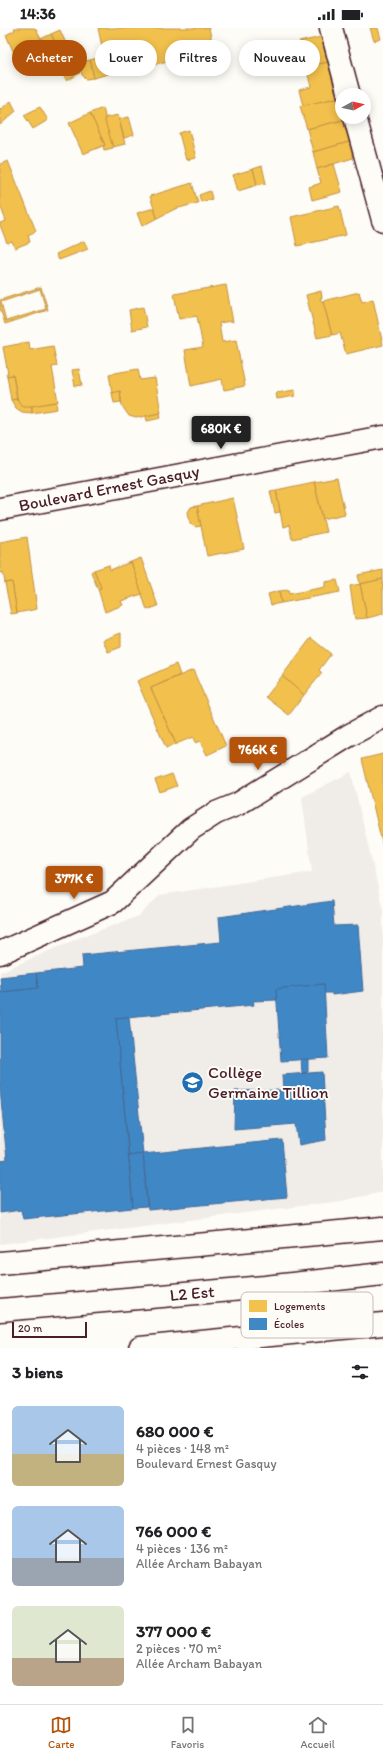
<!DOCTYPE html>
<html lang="fr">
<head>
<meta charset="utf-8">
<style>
  :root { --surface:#fff; --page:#f6f6f6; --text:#202124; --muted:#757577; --line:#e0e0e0; --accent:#b45309 }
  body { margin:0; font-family:Itim,sans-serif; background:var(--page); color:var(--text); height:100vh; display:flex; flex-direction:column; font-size:15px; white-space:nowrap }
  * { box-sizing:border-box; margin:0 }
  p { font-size:13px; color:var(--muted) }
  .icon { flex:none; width:22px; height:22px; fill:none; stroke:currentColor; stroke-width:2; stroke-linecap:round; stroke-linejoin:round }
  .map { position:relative; height:1320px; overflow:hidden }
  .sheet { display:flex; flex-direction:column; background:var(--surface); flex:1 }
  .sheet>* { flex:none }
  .top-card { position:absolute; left:12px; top:12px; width:359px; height:36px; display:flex; gap:8px }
  .needle { width:26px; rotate:82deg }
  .buttons { position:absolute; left:335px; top:60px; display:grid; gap:8px }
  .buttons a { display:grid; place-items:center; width:36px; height:36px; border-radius:50%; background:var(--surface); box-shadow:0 2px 10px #0003; font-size:20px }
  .scale { position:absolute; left:12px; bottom:10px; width:75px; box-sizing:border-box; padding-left:4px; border:2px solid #4a1f2b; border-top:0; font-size:11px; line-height:14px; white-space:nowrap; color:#4a1f2b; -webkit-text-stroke:3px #fdfcf7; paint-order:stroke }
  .price { position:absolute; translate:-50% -34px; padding:0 9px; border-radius:4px; background:var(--accent); color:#fff; font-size:13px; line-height:26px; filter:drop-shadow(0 1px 2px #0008) }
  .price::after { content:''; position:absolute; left:50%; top:24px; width:12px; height:9px; margin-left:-6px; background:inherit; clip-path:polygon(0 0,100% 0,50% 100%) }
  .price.on { background:#222; color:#fff }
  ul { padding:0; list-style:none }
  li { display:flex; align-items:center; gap:12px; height:100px; padding:0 12px }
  li span { display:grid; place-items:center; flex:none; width:112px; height:80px; border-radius:6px; color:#555 }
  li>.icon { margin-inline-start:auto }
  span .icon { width:48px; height:48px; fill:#fffc; stroke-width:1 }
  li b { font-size:17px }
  h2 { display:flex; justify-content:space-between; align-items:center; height:48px; padding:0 12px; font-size:17px }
  .tag { padding:0 14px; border-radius:18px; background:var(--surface); box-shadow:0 2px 10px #0003; font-size:14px; line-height:36px }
  .tag.on { background:var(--accent); color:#fff }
  .status { display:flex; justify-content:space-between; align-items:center; height:28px; padding:0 20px; background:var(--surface); direction:ltr }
  .status svg { height:11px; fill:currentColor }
  .tab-bar { display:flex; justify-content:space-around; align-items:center; height:56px; border-top:1px solid var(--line); background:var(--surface); font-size:11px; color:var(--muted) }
  .tab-bar a { display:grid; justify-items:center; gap:2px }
  .tab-bar .on { color:var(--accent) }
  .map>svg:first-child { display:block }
  .built { fill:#f0ece8 }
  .homes { fill:#f2c14e; stroke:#c09044; fill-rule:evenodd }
  .schools { fill:#3f88c5; stroke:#426897 }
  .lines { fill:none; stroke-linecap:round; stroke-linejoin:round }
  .minor-casing { stroke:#4a1f2b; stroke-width:25 }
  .highway-casing { stroke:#4a1f2b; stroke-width:25 }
  .minor { stroke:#fdfcf7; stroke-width:22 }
  .highway { stroke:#fdfcf7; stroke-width:22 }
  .labels { text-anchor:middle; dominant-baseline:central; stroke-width:4; stroke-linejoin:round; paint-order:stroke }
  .street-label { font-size:17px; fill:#4a1f2b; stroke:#fdfcf7 }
  .poi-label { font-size:17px; fill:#4a1f2b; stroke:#fdfcf7; text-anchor:start }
  .key { fill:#fdfcf7; stroke:#c7baba; stroke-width:1 }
  .key-label { font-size:11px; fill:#4a1f2b }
</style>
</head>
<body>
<div class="status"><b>14:36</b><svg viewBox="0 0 49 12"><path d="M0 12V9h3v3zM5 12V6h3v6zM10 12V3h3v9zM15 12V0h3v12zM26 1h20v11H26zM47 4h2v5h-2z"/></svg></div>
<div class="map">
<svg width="383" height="1320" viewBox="0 0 383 1320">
  <rect width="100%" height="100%" fill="#fdfcf7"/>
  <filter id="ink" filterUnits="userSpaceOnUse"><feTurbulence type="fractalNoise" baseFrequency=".025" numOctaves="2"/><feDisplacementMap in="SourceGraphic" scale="8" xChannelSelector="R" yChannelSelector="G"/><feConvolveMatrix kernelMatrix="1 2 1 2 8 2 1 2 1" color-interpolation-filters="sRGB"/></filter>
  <g filter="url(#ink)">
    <polygon class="built" points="351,744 383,882 383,1164 341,1173 0,1216 0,944 79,910 139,888 160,867 312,844 302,769"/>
    <g class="homes">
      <polygon points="14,0 35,0 41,11 14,25 6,7 15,2"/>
      <polygon points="98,0 209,0 214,23 108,46"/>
      <polygon points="370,0 378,0 381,11 374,13"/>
      <polygon points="60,2 69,22 61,26 51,6"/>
      <polygon points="51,6 56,17 29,30 23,20"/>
      <polygon points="321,9 328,34 306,39 299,14"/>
      <polygon points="274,20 276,29 254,33 253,25"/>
      <polygon points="69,22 80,45 67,53 55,29"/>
      <polygon points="104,28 108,46 94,50 90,32"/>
      <polygon points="90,32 94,50 86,51 82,47 79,34"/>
      <polygon points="328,34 337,70 303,78 299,62 311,59 306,39"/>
      <polygon points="337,70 343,92 307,101 300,78"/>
      <polygon points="11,73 16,83 0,97 0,80 1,81"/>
      <polygon points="40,79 48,92 33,101 24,87"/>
      <polygon points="103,80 113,120 104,122 103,117 105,117 90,85"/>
      <polygon points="90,85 105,117 83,126 69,95"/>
      <polygon points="118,87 125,116 113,119 104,90"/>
      <polygon points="129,89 134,107 124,110 119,91"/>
      <polygon points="343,92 349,114 313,124 307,101"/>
      <polygon points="189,102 196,130 186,132 179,105"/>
      <polygon points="349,114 353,130 317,141 313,124"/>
      <polygon points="8,133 36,203 28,207 30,214 15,220 12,213 7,215 0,197 0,195 6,193 0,177 0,136"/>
      <polygon points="334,136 342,164 312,172 309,159 321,155 317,141"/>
      <polygon points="262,138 266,155 257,157 253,141"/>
      <polygon points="253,141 257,157 238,163 233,147"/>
      <polygon points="192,155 198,175 175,181 157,190 150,168"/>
      <polygon points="210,163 212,171 201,174 199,167"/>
      <polygon points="339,178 346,207 297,218 291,189"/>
      <polygon points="154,180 157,190 142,198 137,185"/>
      <polygon points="84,213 88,221 59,232 56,226"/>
      <polygon points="226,257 233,294 231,293 219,295 222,314 236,312 245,358 224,362 222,351 191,358 185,322 203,319 197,288 179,291 174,266"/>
      <path d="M41,259L48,282L5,296L0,280V272ZM40,261L46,281L6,293L1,274Z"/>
      <polygon points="321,263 322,270 320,270 321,273 323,273 332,307 317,310 306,267"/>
      <polygon points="359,264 362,274 373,271 383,317 346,326 340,305 332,307 323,273"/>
      <polygon points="143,279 147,299 132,302 129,282"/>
      <polygon points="29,314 30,322 53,318 57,338 52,339 58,374 28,379 22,378 18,374 13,347 7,348 6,346 8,346 3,319"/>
      <polygon points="79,341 82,357 75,358 72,342"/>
      <polygon points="138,341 140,352 155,350 161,385 136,390 129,388 122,378 120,363 112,365 109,346"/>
      <polygon points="13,347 17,371 11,372 7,348"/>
      <polygon points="295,362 295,368 277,371 276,365"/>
      <polygon points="120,363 121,374 114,375 112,365"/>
      <polygon points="17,371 22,378 32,378 32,385 22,384 16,380 11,372"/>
      <polygon points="56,374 57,381 32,385 32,378"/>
      <polygon points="160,385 161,390 147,393 146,388"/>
      <polygon points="337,450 345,486 323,491 314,454"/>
      <polygon points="314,454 326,504 292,511 289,497 283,499 276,462"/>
      <polygon points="276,462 280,484 275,485 270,463"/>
      <polygon points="233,470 244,521 207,528 197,478"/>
      <polygon points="197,478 201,498 195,499 190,495 188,484 191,479"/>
      <polygon points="27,509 37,581 17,585 12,554 5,555 3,544 0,545 0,514"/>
      <polygon points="141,530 158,578 147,582 131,534"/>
      <polygon points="131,534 142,566 121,573 123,577 105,584 98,561 101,560 94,542 109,537 110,542"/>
      <polygon points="94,542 101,560 98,561 91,544"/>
      <polygon points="383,542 383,551 360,556 358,547"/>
      <polygon points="383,551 383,586 367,590 360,556"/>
      <polygon points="337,552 340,564 281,575 279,563 288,562 289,566 325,559 325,554"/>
      <polygon points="12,554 17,585 11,586 5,555"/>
      <polygon points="360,556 367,590 355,591 350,558"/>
      <polygon points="279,563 281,575 271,577 268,566"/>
      <polygon points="121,605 121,619 108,624 103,612"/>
      <polygon points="311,610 331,626 319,642 322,645 304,667 282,648"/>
      <polygon points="176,636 180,647 151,660 176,716 166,720 137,653"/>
      <polygon points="193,642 226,718 207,727 200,713 195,715 193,709 176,716 151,660"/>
      <polygon points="282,648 304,667 289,687 266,669"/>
      <polygon points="383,726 383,819 362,731"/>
      <polygon points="172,746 177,758 160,764 155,752"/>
    </g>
    <g class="schools">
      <polygon points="332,873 334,898 358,897 363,963 332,967 332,965 324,965 324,956 276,961 277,972 253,973 254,977 116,990 133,1180 23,1191 21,1182 0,1185 0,1133 7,1132 0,1062 0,964 38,960 36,945 83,940 82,927 221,914 219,889"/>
      <polygon points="36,945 38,960 1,964 0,949"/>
      <polygon points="324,956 328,1030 281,1033 276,961"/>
      <polygon points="129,989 143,1126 129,1128 116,990"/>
      <polygon points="301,1031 308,1031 308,1044 302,1045"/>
      <polygon points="322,1044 326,1112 299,1117 296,1096 234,1101 235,1063 283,1062 282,1047"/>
      <polygon points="282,1112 287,1169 148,1182 143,1126"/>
      <polygon points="143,1126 147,1179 133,1180 129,1128"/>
    </g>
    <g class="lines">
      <defs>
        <g id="minor">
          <polyline points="331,0 349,67"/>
          <polyline points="355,89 383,192"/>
          <polyline points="0,481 383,409"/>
          <polyline points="0,925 113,874 191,801 216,785 238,776 348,708 383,689"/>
        </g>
        <g id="highway">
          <polyline points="0,1235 383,1200"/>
          <polyline points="0,1282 265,1259 383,1246"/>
          <polyline points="140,1320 383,1296"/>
        </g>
      </defs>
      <use href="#minor" class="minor-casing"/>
      <use href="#highway" class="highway-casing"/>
      <use href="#minor" class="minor"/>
      <use href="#highway" class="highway"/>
    </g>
  </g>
  <defs>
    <symbol id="school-disc" viewBox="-11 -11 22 22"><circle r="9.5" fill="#1f6fb2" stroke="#fdfcf7"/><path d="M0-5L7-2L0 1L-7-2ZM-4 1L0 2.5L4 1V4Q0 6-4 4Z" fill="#fff"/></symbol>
  </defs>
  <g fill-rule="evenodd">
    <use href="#school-disc" x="180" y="1042" width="25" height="25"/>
  </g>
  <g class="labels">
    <g class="street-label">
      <text transform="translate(109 460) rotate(-11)">Boulevard Ernest Gasquy</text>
      <text transform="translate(192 1265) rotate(-5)">L2 Est</text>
    </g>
    <g class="poi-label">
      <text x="208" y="1044">Collège<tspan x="208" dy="20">Germaine Tillion</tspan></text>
    </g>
  </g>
  <rect x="241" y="1264" width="132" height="46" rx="6" class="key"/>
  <rect x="249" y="1272" width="18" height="12" fill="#f2c14e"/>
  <rect x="249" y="1290" width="18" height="12" fill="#3f88c5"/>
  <g class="key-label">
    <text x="274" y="1282">Logements</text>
    <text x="274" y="1300">Écoles</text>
  </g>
</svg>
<div class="buttons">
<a><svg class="needle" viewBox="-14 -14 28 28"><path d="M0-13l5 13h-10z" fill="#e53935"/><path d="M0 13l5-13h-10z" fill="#757577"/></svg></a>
</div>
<div class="scale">20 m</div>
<b class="price on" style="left:221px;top:422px">680K €</b>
<b class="price" style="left:258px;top:743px">766K €</b>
<b class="price" style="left:74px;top:872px">377K €</b>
<div class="top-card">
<a class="tag on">Acheter</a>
<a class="tag">Louer</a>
<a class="tag">Filtres</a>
<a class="tag">Nouveau</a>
</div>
</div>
<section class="sheet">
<h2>3 biens<svg class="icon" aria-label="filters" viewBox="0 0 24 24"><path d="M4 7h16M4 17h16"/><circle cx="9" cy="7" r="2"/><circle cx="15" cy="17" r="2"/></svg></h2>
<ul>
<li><span style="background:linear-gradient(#a9c7e8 60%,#c2b280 0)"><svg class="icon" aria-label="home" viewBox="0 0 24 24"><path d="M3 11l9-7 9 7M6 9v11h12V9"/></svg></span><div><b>680 000 €</b><p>4 pièces · 148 m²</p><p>Boulevard Ernest Gasquy</p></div></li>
<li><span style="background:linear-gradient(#a9c7e8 65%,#9aa5b1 0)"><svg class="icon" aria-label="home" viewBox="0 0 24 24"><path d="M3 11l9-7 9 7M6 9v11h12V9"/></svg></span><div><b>766 000 €</b><p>4 pièces · 136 m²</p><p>Allée Archam Babayan</p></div></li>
<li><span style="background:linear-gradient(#dfe7d0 65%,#b9a48a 0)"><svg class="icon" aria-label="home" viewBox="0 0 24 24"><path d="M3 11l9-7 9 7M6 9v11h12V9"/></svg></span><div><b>377 000 €</b><p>2 pièces · 70 m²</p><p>Allée Archam Babayan</p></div></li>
</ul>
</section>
<nav class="tab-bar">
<a class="on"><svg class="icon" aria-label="map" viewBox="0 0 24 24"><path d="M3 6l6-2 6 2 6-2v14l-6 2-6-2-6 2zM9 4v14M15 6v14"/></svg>Carte</a>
<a><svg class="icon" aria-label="saved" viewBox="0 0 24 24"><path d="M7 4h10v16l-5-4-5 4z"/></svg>Favoris</a>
<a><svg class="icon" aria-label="home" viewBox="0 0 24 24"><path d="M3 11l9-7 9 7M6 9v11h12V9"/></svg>Accueil</a>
</nav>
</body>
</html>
